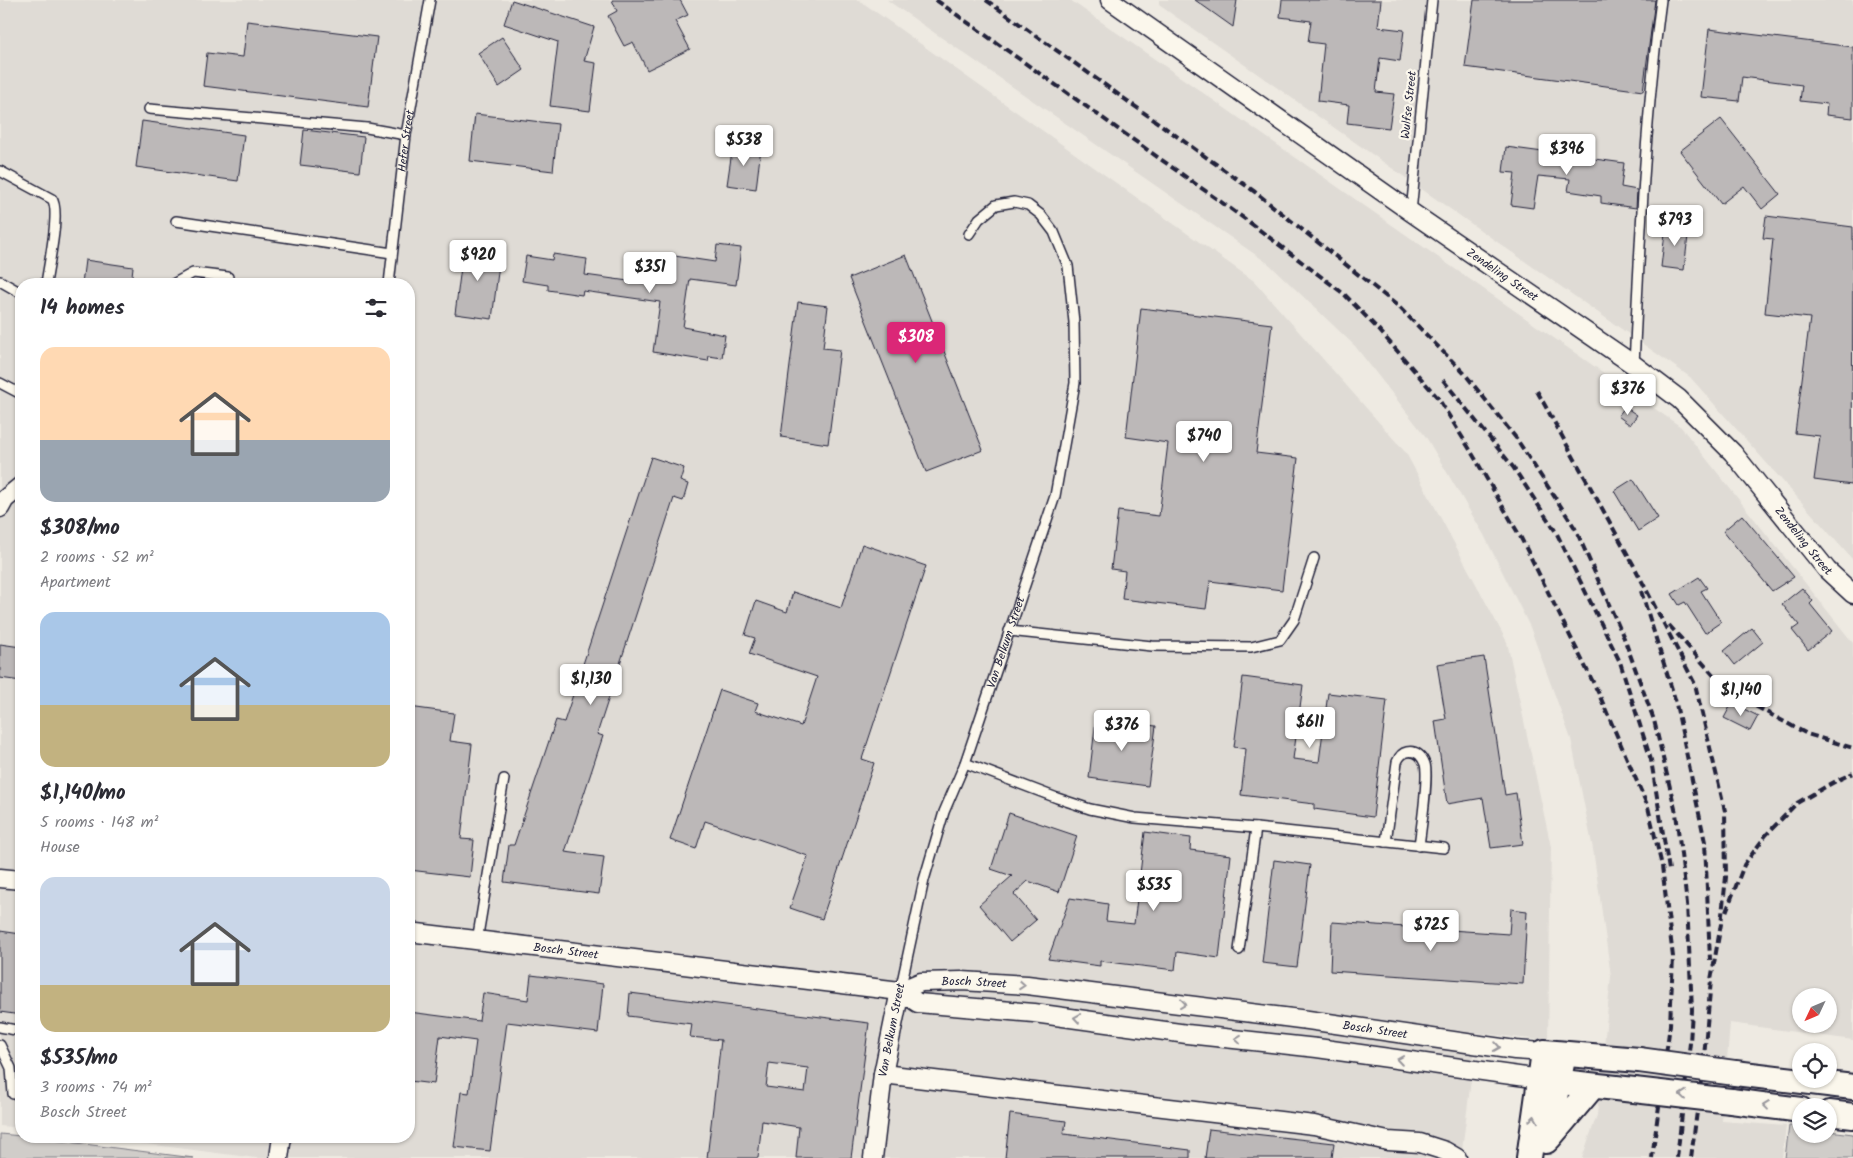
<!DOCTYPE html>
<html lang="en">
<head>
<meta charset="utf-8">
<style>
  :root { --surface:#fff; --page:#f2f2f3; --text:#2b2b33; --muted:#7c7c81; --accent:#db2777 }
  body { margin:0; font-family:Kalam,sans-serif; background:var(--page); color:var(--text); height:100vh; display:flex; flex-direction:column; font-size:19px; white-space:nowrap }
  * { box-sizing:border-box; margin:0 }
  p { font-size:16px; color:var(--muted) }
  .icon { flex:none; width:28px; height:28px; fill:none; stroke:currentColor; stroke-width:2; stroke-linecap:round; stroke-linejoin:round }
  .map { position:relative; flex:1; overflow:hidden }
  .drawer { position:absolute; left:15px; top:278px; width:400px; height:865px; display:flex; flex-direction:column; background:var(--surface); border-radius:20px; box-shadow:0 1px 4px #0004 }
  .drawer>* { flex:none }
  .needle { width:32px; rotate:226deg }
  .controls { position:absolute; left:1792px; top:988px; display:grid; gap:10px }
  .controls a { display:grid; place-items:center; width:45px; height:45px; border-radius:50%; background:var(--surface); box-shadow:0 1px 4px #0004; font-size:25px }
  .price { position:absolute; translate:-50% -42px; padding:0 11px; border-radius:5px; background:#fff; color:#222; font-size:16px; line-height:32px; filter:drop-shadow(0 1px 2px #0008) }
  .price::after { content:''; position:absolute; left:50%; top:30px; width:15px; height:11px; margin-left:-8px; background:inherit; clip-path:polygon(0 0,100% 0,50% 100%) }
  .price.on { background:var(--accent); color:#fff }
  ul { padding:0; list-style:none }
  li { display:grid; align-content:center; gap:10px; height:265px; padding:0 25px }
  li span { display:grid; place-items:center; height:155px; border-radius:15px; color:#555 }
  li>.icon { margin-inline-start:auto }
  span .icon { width:90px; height:90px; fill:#fffc; stroke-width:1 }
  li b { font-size:21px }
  h2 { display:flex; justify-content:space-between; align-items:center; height:60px; padding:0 25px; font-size:21px }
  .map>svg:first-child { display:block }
  .built { fill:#dfdbd5; fill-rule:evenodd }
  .green { fill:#d0cdc9; stroke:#797882 }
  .building { fill:#bcb8b8; stroke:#22223b; fill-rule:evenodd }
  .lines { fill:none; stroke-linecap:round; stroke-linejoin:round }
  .lane-casing { stroke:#22223b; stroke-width:12 }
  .street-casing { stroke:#22223b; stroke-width:21 }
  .secondary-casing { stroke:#22223b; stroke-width:28 }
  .lane { stroke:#fbf7ec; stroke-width:9 }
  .street { stroke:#fbf7ec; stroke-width:18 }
  .secondary { stroke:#fbf7ec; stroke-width:24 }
  .rail { stroke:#22223b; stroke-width:4; stroke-dasharray:8 4; stroke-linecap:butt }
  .secondary-bridge-casing { stroke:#22223b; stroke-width:28; stroke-linecap:butt }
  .secondary-bridge { stroke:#fbf7ec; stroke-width:24 }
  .oneway { stroke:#99979c }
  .labels { text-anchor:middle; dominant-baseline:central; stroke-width:4.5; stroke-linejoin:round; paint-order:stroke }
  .street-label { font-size:12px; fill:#22223b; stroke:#fbf7ec }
</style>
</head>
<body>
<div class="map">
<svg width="1853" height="1158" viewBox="0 0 1853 1158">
  <rect width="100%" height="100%" fill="#eeeae2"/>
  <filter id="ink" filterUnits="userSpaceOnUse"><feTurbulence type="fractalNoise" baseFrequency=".02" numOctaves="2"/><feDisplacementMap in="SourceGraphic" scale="10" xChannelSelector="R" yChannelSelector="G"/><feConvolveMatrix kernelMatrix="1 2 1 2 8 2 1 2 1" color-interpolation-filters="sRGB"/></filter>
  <g filter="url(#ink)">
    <g class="built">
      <polygon points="0,0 859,0 1254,281 1406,453 1507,642 1551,847 1548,1041 1477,1033 1461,1158 256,1158 84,1136 409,1136 409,284 21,284 21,1128 0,1126"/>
      <path d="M887,0H1070L1681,427L1853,643V1040L1730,1023L1722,1121L1786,1126L1782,1158H1582L1597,1115L1611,976L1593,849L1571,739L1530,627L1484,535L1426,437L1355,346L1269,264ZM1801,996H1829V1024H1801Z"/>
      <polygon points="1159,0 1853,0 1853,560 1690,377 1159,5"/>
    </g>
    <g class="green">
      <polygon points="1789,1126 1801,1127 1801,1134 1829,1134 1829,1131 1853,1134 1853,1158 1785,1158"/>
      <polygon points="0,1134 21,1136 194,1158 0,1158"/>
    </g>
    <g class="building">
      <polygon points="512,0 594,27 584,61 596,63 590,111 550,106 558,42 504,24"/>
      <polygon points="612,0 680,0 688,15 675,21 690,49 647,70 633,42 624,46 608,16 617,11"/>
      <polygon points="1195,0 1237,0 1233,27"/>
      <polygon points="1282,0 1381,0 1378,27 1404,30 1400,61 1380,58 1376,92 1394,94 1389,128 1347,123 1349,105 1318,101 1324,44 1308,42 1311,21 1280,17"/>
      <polygon points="1474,0 1655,0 1643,91 1465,67"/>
      <polygon points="247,21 377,37 368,107 203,86 207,53 243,57"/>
      <polygon points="1709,29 1853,47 1853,118 1826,115 1827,104 1800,101 1802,85 1742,77 1739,101 1701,97"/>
      <polygon points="502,37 524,70 499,87 478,53"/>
      <polygon points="475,114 558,124 553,171 470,161"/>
      <polygon points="1721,119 1780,194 1762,209 1744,186 1721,204 1680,151"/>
      <polygon points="142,121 244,135 238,181 136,167"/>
      <polygon points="304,130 364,137 360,172 300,165"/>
      <polygon points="733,144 761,148 756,189 727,185"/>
      <polygon points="1506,147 1624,163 1621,187 1637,190 1636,208 1601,203 1601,196 1568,191 1570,179 1538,176 1533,208 1511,205 1515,173 1503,172"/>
      <polygon points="1766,216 1853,227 1852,485 1814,480 1820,436 1795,433 1810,318 1765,313 1773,239 1763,238"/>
      <polygon points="1666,224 1689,227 1684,270 1661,267"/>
      <polygon points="464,244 501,249 492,319 455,314"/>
      <polygon points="717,245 741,248 736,285 690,279 683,327 725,335 722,358 709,356 708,361 653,352 660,302 583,291 582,295 548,290 548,285 522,281 526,256 552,260 553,254 587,259 585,275 657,285 661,254 715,262"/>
      <polygon points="906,255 983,450 926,472 849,278"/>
      <polygon points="85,260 133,267 131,284 82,284"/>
      <polygon points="798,302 828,306 823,348 840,350 828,444 781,437"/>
      <polygon points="1141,308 1272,324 1256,453 1298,458 1282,590 1210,581 1206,609 1122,599 1125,571 1111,569 1118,511 1159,516 1168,443 1126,437"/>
      <polygon points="1625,407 1637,415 1630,425 1618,416"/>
      <polygon points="651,457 684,468 680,481 688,484 683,501 674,498 597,734 603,736 565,852 604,857 599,894 504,882 509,845 514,845 556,720 564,722"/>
      <polygon points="1633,479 1658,518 1638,531 1614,491"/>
      <polygon points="1742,515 1794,577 1772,591 1723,531"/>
      <polygon points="862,544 926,566 862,759 874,763 822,919 790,908 808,856 705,821 696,849 670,840 720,690 758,703 755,711 801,726 817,677 749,654 755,638 745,635 756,601 787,612 793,592 841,608"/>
      <polygon points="1699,577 1707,588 1701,591 1721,622 1705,633 1685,602 1679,605 1672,594"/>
      <polygon points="1802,588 1813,601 1810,604 1832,631 1808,650 1792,630 1799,625 1782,604"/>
      <polygon points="1752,628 1763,642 1735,665 1724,651"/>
      <polygon points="0,644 21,647 21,681 0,678"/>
      <polygon points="1484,657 1505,795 1516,793 1523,844 1491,848 1483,798 1447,804 1435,721 1446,719 1437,664"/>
      <polygon points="1243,677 1303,685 1293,759 1319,762 1328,693 1387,700 1373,817 1314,809 1314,804 1241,795 1246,749 1234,747"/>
      <polygon points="1732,703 1758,716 1750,731 1724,718"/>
      <polygon points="409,707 454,713 450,741 472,744 461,839 474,840 470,877 409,870 409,743 410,730 409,730"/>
      <polygon points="1096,719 1156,726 1148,786 1089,778"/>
      <polygon points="1009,813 1077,836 1059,892 1028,881 1014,894 1036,920 1010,942 979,905 1012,876 991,869"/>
      <polygon points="1145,832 1191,838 1190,850 1231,855 1219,958 1177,952 1175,970 1100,961 1100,966 1048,959 1070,898 1108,904 1106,921 1134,924"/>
      <polygon points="1274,860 1310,865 1297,967 1262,963"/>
      <polygon points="1511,909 1527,911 1523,984 1330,971 1332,922 1509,934"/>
      <polygon points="0,931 21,934 21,1015 0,1012"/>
      <polygon points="531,975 603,984 598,1033 507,1022 490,1151 454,1147 461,1092 469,1093 476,1041 440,1036 434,1084 409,1081 409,1012 479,1021 483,993 528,1000"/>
      <path d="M630,993L869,1023L851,1158H796L799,1127L762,1121L758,1158H707L721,1040L690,1037L692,1024L628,1016ZM769,1063L808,1068L805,1092L766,1087Z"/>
      <polygon points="1010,1114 1066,1121 1064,1134 1190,1150 1190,1158 1005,1158"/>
      <polygon points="1209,1129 1334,1143 1332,1158 1205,1158"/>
    </g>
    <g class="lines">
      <defs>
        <g id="lane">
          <polyline points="149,109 367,128 406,135"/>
          <path d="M0,171L52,199C61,211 48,267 46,284"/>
          <polyline points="1411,212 1432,0"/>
          <polyline points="176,221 392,253"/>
          <polyline points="0,281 21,293"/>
          <polyline points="173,284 193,273 228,277"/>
          <path id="s1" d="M389,284L406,135L430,0"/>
          <path d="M1634,365C1640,243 1645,121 1661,0"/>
          <polyline points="0,383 21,394"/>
          <polyline points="1009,631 1152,646 1251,647 1280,640 1294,620 1314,558"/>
          <polyline points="965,763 1057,798 1090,809 1135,818 1256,828 1444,848"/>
          <path d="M1386,842L1397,762C1399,757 1402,753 1407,752C1416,750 1422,756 1425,764C1429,778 1421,828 1419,846"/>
          <polyline points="477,941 504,779"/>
          <polyline points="1239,950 1256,828"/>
          <path id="s2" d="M900,991L924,880L944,812L965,763L1055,496L1075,383L1074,322L1068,266L1054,232L1041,215L1028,205L1014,202L996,205L979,219L969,234"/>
          <polyline points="0,1027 21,1031"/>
          <polyline points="0,1045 11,1068 13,1094"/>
        </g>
        <g id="street">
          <path id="s3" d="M1110,0L1411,212L1634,365L1679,399L1733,453L1827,570L1853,594"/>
          <polyline points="0,508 5,499 21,486"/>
          <polyline points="0,878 21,880"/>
          <path id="s4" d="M409,932L900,991L918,1003L1034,1013L1187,1034L1317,1048L1540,1079"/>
          <path id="s5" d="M900,991L921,982L962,981L1027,985L1308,1020L1515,1050L1544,1052"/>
          <polyline points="883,1074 1314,1125 1388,1141 1420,1143 1445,1151 1457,1158"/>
          <polyline points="279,1158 282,1136"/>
          <polyline points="873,1158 883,1074 900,991"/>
        </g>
        <g id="secondary">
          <polyline points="1735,1073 1853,1087"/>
          <polyline points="1544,1080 1634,1090"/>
          <polyline points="1731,1101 1801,1110"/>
          <polyline points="1829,1113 1853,1116"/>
          <polyline points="1549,1138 1593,1086"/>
          <polyline points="1546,1141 1564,1054"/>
          <polyline points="1529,1158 1544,1052 1639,1060"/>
        </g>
      </defs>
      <use href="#lane" class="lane-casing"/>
      <use href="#street" class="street-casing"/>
      <use href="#secondary" class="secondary-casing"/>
      <use href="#lane" class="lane"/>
      <use href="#street" class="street"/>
      <use href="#secondary" class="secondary"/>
      <g class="rail">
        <polyline points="936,0 1245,219 1344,294 1379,330 1438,398 1469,448 1521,538 1598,692 1648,807 1662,866 1673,957 1670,1025 1652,1158"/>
        <polyline points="986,0 1255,192 1399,307 1464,373 1516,438 1575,528 1624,638 1654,720 1676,813 1687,904 1692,1010 1690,1043 1677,1158"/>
        <polyline points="1443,380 1513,467 1556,532 1620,662 1651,760 1669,870"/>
        <polyline points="1537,391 1633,564 1695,684 1725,811 1726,877 1721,924 1711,980 1704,1057 1691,1158"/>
        <polyline points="1641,591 1675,699 1705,842 1710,960"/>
        <polyline points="1669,625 1717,679 1757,707 1807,734 1853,748"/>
        <polyline points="1726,912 1744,865 1766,835 1797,803 1836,781 1853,773"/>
      </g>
      <defs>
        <g id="secondary-bridge">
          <polyline points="1639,1060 1735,1073"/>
          <polyline points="1634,1090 1731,1101"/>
        </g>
      </defs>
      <use href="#secondary-bridge" class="secondary-bridge-casing"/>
      <use href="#secondary-bridge" class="secondary-bridge"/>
    </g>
    <defs><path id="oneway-chevron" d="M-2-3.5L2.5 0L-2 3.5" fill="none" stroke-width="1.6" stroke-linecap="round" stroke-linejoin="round" transform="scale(1.25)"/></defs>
    <g class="oneway">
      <use href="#oneway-chevron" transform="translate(1022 985) rotate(4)"/>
      <use href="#oneway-chevron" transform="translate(1183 1004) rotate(7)"/>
      <use href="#oneway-chevron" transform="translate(1077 1018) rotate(-172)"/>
      <use href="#oneway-chevron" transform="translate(1238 1039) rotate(-174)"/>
      <use href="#oneway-chevron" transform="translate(1497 1047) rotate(9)"/>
      <use href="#oneway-chevron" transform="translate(1400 1060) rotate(-172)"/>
      <use href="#oneway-chevron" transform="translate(1683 1095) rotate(-174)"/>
      <use href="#oneway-chevron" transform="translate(1766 1105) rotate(-173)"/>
      <use href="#oneway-chevron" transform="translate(1534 1119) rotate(-81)"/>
    </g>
  </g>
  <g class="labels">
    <g class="street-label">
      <text transform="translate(1409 105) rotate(-84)">Wulfse Street</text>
      <text stroke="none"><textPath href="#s1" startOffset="144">Hefer Street</textPath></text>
      <text stroke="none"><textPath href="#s3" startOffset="479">Zendeling Street</textPath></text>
      <text stroke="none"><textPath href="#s3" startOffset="884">Zendeling Street</textPath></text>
      <text stroke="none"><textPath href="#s2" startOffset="365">Van Belkum Street</textPath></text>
      <text stroke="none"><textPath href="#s4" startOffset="158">Bosch Street</textPath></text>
      <text stroke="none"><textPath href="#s5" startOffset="76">Bosch Street</textPath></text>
      <text stroke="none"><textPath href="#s5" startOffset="480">Bosch Street</textPath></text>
      <text transform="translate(892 1030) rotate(-79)">Van Belkum Street</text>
    </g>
  </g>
</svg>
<div class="controls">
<a><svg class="needle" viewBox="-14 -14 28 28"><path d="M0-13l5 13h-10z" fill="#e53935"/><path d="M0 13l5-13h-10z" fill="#7c7c81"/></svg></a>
<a><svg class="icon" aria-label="locate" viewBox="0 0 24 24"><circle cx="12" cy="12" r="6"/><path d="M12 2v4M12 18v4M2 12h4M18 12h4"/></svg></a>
<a><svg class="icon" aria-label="layers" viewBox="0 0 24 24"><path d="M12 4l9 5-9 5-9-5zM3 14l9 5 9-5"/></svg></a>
</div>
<b class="price" style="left:744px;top:167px">$538</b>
<b class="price" style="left:1567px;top:176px">$396</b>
<b class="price" style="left:1675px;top:247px">$793</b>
<b class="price" style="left:478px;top:282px">$920</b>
<b class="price" style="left:650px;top:294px">$351</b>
<b class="price on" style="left:916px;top:364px">$308</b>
<b class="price" style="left:1628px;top:416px">$376</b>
<b class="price" style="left:1204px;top:463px">$740</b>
<b class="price" style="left:591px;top:706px">$1,130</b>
<b class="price" style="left:1741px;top:717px">$1,140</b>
<b class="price" style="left:1310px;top:749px">$611</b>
<b class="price" style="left:1122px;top:752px">$376</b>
<b class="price" style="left:1154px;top:912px">$535</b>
<b class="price" style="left:1431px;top:952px">$725</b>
<section class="drawer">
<h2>14 homes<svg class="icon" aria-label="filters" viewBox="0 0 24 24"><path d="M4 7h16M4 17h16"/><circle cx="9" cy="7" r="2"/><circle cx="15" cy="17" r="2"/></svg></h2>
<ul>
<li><span style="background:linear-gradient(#ffd9b3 60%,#9aa5b1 0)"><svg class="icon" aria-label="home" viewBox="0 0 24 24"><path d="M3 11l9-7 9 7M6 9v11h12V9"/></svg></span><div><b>$308/mo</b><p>2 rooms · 52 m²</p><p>Apartment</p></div></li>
<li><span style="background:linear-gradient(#a9c7e8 60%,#c2b280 0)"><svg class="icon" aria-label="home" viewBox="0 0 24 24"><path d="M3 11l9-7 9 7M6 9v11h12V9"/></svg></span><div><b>$1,140/mo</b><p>5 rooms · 148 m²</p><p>House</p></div></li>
<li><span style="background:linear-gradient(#c9d6e8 70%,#c2b280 0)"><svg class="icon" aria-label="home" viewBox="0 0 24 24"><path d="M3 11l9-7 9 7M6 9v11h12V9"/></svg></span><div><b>$535/mo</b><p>3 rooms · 74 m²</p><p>Bosch Street</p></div></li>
</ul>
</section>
</div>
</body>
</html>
